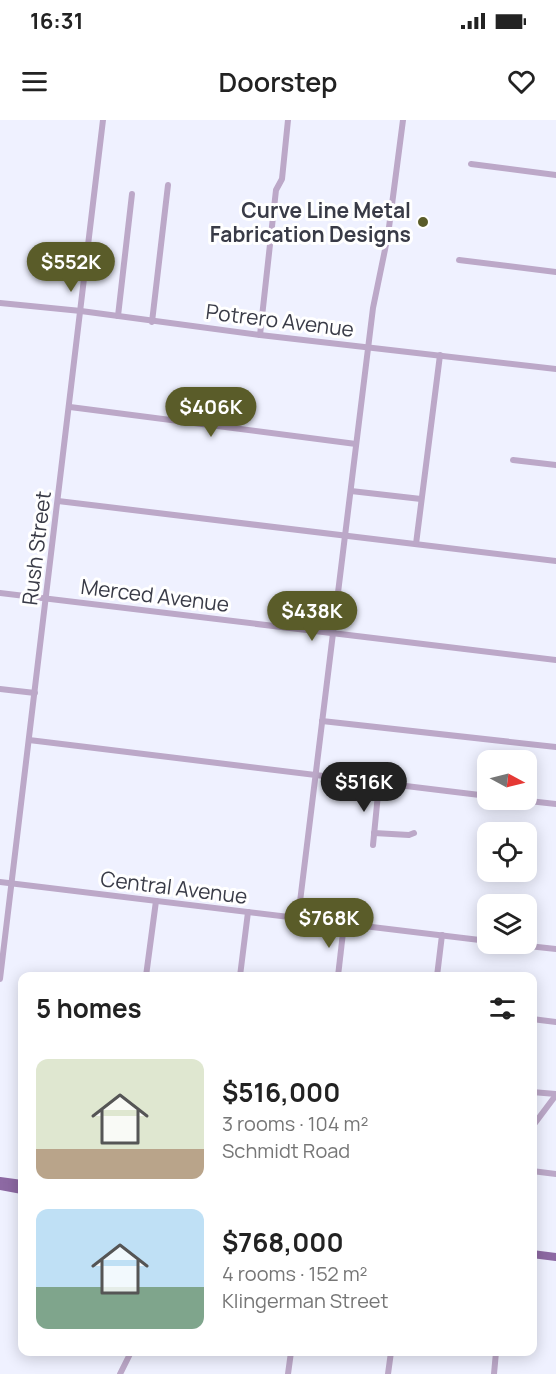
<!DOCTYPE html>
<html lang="en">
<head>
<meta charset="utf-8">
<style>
  :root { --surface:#fff; --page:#f6f6f6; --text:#222; --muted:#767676; --accent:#5a5c29 }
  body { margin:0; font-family:Manrope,sans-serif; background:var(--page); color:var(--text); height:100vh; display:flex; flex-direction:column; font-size:22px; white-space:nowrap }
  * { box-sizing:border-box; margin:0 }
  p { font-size:20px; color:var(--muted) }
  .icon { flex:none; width:33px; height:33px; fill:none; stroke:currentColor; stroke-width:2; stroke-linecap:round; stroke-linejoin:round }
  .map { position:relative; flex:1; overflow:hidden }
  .drawer { position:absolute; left:18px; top:852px; width:519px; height:384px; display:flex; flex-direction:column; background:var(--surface); border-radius:12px; box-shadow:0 3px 15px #0003 }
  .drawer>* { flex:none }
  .needle { width:39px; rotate:97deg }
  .tools { position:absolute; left:477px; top:630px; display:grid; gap:12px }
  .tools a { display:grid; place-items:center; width:60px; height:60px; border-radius:12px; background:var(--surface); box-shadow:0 3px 15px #0003; font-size:30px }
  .price { position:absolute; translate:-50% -51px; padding:0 14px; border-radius:21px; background:var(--accent); color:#fff; font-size:20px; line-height:39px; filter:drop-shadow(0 2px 3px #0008) }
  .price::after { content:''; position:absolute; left:50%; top:36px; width:18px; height:14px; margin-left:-9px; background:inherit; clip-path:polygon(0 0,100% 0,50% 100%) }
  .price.selected { background:#222; color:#fff }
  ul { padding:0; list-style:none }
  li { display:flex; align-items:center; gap:18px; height:150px; padding:0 18px }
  li span { display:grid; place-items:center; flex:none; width:168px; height:120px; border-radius:12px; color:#555 }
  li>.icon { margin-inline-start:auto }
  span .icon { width:72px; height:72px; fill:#fffc; stroke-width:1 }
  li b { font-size:26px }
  h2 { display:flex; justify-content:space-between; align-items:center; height:72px; padding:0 18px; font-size:26px }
  .status { display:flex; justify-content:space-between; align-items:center; height:42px; padding:0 30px; background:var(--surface); direction:ltr }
  .status svg { height:16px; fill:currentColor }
  header { display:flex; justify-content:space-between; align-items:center; height:78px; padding:0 18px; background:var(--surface); font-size:27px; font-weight:600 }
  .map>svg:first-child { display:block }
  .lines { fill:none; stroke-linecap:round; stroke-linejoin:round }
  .minor { stroke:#bca8c8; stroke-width:6 }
  .major { stroke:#8d69a3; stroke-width:8 }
  .poi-dot { fill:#5a5c29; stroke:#fff; stroke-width:2 }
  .labels { text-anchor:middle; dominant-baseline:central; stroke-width:6; stroke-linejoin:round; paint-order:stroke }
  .poi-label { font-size:21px; font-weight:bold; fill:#393b47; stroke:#fff; text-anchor:end }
  .street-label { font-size:21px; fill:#393b47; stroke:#fff }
</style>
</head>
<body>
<div class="status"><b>16:31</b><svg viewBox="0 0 49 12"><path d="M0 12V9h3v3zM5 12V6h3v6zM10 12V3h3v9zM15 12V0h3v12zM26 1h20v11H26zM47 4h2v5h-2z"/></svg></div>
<header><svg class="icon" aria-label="menu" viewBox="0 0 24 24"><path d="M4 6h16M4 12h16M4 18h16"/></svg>Doorstep<svg class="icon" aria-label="heart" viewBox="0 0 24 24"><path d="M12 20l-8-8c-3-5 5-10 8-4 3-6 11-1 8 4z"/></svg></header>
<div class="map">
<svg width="556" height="1254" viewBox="0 0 556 1254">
  <rect width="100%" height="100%" fill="#eff1ff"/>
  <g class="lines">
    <g class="minor">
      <polyline points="471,44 556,55"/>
      <polyline points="459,140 556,152"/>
      <polyline points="0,183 81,191 260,215 556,249"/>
      <polyline points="118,196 132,74"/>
      <polyline points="152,202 168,65"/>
      <polyline points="260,215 276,70 282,59 288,0"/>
      <polyline points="70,287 356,324"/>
      <polyline points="513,340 556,345"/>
      <polyline points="351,371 421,379"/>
      <polyline points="58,381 556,441"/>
      <polyline points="416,424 440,235"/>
      <polyline points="0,473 556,540"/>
      <polyline points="0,569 35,573"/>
      <polyline points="322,601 556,627"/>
      <polyline points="29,620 488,676"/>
      <polyline points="520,680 556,684"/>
      <polyline points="374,713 409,715 414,713"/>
      <polyline points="373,725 379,664"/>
      <polyline points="0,762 488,821"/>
      <polyline points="298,798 373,188 388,115 403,0"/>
      <polyline points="510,824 556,829"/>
      <polyline points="146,856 156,781"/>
      <polyline points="240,856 248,792"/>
      <polyline points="338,856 344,804"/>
      <polyline points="437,856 442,815"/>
      <polyline points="0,859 103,0"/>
      <polyline points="532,899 556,902"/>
      <polyline points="532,972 556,974"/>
      <polyline points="532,1007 556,975"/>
      <polyline points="532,1051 556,1054"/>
      <polyline points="120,1254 131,1232"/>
      <polyline points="288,1254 291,1232"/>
      <polyline points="388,1254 391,1232"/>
      <polyline points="494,1254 496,1232"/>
    </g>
    <g class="major">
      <polyline points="0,1061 22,1064"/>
      <polyline points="0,1066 22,1070"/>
      <polyline points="532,1134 556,1137"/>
    </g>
  </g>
  <circle class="poi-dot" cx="423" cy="102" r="6"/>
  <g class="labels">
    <g class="poi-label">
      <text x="411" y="90">Curve Line Metal<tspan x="411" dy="24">Fabrication Designs</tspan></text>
    </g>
    <g class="street-label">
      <text transform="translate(280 200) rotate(7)">Potrero Avenue</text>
      <text transform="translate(36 428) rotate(-83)">Rush Street</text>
      <text transform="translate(155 475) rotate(7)">Merced Avenue</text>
      <text transform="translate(174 767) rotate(7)">Central Avenue</text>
    </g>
  </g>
</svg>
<div class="tools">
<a><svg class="needle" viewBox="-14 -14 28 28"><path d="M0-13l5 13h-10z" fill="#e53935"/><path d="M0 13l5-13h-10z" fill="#767676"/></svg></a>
<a><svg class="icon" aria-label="locate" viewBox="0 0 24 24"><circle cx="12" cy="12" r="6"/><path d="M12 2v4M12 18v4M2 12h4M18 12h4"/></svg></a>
<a><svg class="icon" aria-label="layers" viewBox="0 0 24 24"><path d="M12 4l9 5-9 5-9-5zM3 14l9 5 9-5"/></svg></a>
</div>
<b class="price" style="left:71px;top:173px">$552K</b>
<b class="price" style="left:211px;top:318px">$406K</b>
<b class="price" style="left:312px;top:522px">$438K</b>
<b class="price selected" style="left:364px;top:693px">$516K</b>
<b class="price" style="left:329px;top:829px">$768K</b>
<section class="drawer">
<h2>5 homes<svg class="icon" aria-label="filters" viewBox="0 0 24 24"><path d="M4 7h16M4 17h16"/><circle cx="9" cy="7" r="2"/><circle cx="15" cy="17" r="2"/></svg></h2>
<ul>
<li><span style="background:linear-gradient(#dfe7d0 75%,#b9a48a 0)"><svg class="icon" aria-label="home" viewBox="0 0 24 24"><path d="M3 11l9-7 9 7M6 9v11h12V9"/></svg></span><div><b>$516,000</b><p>3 rooms · 104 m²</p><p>Schmidt Road</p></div></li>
<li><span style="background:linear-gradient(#bfe0f5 65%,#7fa58c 0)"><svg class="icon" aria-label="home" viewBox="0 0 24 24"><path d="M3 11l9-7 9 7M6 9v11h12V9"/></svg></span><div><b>$768,000</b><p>4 rooms · 152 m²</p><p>Klingerman Street</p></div></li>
</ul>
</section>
</div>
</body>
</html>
